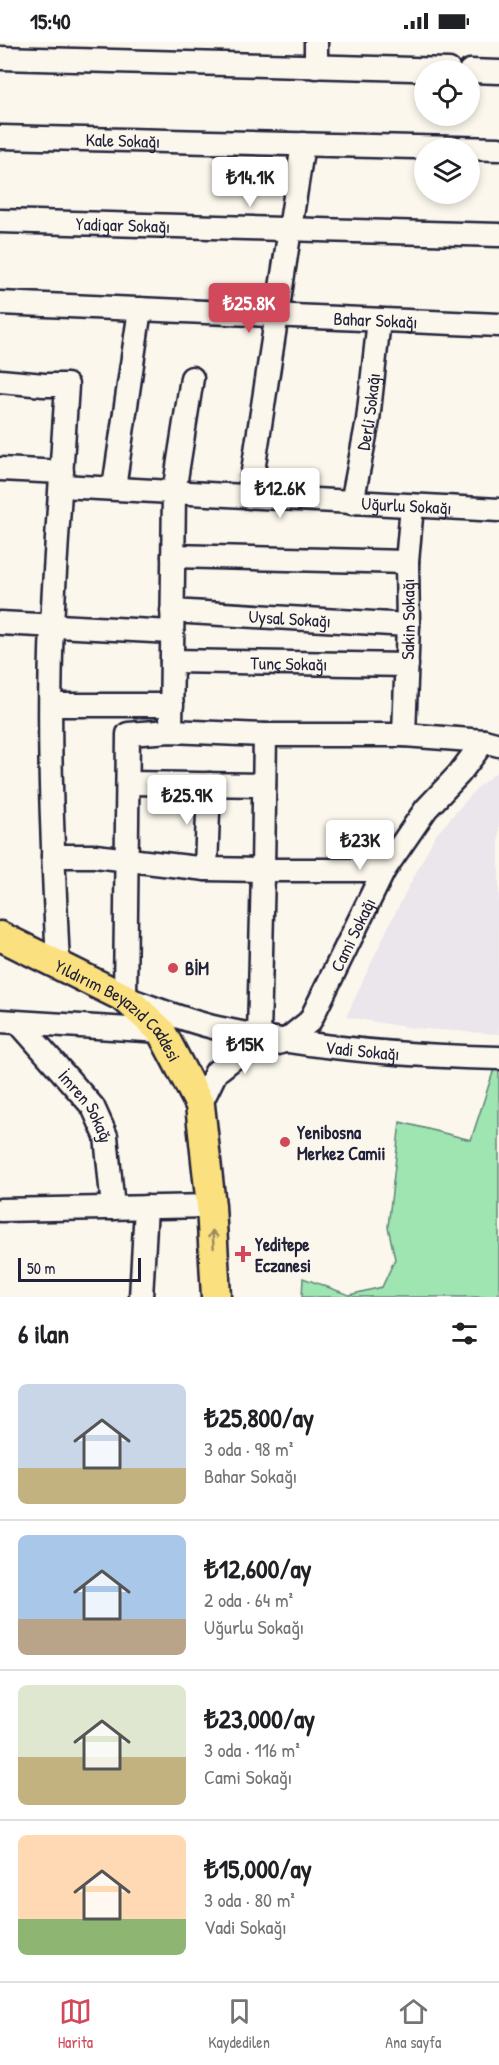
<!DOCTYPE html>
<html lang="tr">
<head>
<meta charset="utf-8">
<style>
  :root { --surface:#fff; --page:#f6f6f6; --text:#202124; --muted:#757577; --line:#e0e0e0; --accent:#d1495b }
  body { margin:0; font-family:"Patrick Hand",sans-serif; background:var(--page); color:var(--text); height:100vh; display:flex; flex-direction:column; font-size:22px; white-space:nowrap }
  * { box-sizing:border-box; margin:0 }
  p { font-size:20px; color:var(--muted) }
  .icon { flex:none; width:33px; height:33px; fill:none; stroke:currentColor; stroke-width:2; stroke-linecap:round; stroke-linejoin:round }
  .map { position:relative; height:1255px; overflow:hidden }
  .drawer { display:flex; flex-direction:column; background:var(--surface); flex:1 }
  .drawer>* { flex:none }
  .controls { position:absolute; left:414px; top:18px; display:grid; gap:12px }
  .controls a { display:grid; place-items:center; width:66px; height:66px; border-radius:50%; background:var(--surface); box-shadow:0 3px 9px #0003; font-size:30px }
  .scale { position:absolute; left:18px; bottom:15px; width:123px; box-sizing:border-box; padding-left:6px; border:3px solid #22223b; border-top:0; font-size:16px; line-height:21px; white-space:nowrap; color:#22223b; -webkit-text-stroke:4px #fbf7ec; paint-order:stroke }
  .price { position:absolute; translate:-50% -51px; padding:0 14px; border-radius:6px; background:#fff; color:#222; font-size:20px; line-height:39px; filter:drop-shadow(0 2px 3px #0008) }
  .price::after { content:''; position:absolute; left:50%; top:36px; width:18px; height:14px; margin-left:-9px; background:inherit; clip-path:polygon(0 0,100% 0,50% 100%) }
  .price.selected { background:var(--accent); color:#fff }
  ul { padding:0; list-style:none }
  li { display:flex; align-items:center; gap:18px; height:150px; padding:0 18px }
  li+li { border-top:2px solid var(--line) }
  li span { display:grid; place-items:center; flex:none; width:168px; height:120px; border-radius:9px; color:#555 }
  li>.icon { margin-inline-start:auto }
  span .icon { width:72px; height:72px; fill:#fffc; stroke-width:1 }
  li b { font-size:26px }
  h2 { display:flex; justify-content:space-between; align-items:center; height:72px; padding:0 18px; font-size:26px }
  .status { display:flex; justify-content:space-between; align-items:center; height:42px; padding:0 30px; background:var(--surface); direction:ltr }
  .status svg { height:16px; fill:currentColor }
  .tabs { display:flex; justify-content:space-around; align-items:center; height:84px; border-top:2px solid var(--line); background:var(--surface); font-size:16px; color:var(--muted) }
  .tabs a { display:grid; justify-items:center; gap:3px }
  .tabs .selected { color:var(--accent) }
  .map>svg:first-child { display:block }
  .built { fill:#ebe5ec }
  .green { fill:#9ee5b2; stroke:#608476; stroke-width:1.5 }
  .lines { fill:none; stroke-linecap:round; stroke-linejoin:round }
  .minor-casing { stroke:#22223b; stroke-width:27 }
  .major-casing { stroke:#22223b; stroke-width:33 }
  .minor { stroke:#fbf7ec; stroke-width:22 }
  .major { stroke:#fbe080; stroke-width:28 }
  .oneway { stroke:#998a61 }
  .poi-dot { fill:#d1495b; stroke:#fbf7ec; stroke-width:2 }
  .labels { text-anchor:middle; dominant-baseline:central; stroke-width:6; stroke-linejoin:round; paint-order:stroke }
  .street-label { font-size:18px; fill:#22223b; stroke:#fbf7ec }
  .poi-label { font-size:18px; font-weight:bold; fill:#22223b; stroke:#fbf7ec; text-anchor:start }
</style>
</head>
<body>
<div class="status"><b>15:40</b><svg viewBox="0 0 49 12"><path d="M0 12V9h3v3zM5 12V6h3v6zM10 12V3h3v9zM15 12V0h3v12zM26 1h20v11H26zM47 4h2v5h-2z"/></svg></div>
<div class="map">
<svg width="499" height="1255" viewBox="0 0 499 1255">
  <rect width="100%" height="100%" fill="#fbf7ec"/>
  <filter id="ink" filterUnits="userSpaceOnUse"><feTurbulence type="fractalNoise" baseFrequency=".0167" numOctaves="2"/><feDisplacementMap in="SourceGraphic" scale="12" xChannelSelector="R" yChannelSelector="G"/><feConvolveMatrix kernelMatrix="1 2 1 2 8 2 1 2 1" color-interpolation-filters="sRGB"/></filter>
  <g filter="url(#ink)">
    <polygon class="built" points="499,728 499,992 412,986 346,975 390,881 435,794 477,746"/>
    <polygon class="green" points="495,1024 499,1025 499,1255 302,1255 303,1236 349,1253 382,1245 395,1217 388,1185 400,1080 471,1098"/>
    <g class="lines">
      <defs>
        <g id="minor">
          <polyline points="0,16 449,28"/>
          <polyline points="316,25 316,0"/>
          <polyline points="470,29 499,30"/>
          <path id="s1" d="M0,95L499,107"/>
          <path id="s2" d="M0,179L499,193"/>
          <path id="s3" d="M0,261L499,283"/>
          <path d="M0,339L44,343H67C62,423 56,503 52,583C47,696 53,810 58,923"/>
          <polyline points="0,427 62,430"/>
          <path id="s4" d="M62,444L499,468"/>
          <polyline points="114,446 140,267"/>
          <polyline points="249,455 303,102"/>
          <path id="s5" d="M352,461L368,378L379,278"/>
          <polyline points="173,514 407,520"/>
          <path id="s6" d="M172,569L408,583"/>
          <polyline points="0,581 172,590"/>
          <path id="s7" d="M172,619L407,623"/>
          <polyline points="51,663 172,663"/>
          <polyline points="171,689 174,450 192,336"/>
          <path id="s8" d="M404,693L408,583L407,520L412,464"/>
          <path id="s9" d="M499,703L484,699L404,693H265L171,689L128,692L125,956C155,966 186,979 217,986C309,1006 405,1014 499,1016"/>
          <polyline points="129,741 264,743"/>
          <polyline points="53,814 95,814 206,827 263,828 265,693"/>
          <polyline points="206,827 209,742"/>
          <polyline points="0,979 161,989"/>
          <path id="s10" d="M19,981L93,1065L106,1094L113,1166"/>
          <polyline points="259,994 263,828 384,828"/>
          <path id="s11" d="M200,1063L216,1030L239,1012L285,999L310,979L384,828L426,767L459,732L484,699"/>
          <polyline points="0,1168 211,1164"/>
          <polyline points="141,1255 146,1165"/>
        </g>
        <g id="major">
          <path id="s12" d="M0,894L125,956L161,989L200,1063L211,1164L216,1255"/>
        </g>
      </defs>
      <use href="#minor" class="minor-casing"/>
      <use href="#major" class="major-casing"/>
      <use href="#minor" class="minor"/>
      <use href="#major" class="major"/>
    </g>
    <defs><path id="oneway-shaft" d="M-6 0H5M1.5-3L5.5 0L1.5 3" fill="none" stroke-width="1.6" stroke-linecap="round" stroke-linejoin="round" transform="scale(1.5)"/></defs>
    <use class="oneway" href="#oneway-shaft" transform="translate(213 1197) rotate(-94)"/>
  </g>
  <g class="poi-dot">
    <circle cx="173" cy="926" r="6"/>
    <circle cx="285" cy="1100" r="6"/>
    <path d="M240 1203h6v6h6v6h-6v6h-6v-6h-6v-6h6z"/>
  </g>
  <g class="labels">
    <g class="street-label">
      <text stroke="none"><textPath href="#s1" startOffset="123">Kale Sokağı</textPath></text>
      <text stroke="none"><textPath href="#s2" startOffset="123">Yadigar Sokağı</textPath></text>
      <text stroke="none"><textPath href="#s3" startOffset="376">Bahar Sokağı</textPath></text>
      <text stroke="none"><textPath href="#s5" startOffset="93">Derli Sokağı</textPath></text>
      <text stroke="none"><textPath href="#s4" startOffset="345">Uğurlu Sokağı</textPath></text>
      <text stroke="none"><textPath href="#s6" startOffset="118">Uysal Sokağı</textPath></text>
      <text stroke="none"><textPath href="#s8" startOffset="116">Sakin Sokağı</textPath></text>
      <text stroke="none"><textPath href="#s7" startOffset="117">Tunç Sokağı</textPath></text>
      <text stroke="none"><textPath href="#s11" startOffset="242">Cami Sokağı</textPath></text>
      <text stroke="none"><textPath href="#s12" startOffset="142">Yıldırım Beyazıd Caddesi</textPath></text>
      <text stroke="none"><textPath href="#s9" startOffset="880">Vadi Sokağı</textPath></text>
      <text stroke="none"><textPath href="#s10" startOffset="108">İmren Sokağı</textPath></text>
    </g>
    <g class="poi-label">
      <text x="185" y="926">BİM</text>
      <text x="297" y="1090">Yenibosna<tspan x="297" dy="21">Merkez Camii</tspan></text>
      <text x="255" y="1202">Yeditepe<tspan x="255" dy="21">Eczanesi</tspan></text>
    </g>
  </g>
</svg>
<div class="controls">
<a><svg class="icon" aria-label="locate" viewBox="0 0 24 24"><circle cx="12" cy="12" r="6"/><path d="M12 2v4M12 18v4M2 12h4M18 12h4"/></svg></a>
<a><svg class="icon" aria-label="layers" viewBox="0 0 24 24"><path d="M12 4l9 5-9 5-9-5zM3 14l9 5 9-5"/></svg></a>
</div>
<div class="scale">50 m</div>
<b class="price" style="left:250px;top:166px">₺14.1K</b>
<b class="price selected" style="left:249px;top:292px">₺25.8K</b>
<b class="price" style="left:280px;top:477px">₺12.6K</b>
<b class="price" style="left:187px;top:784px">₺25.9K</b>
<b class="price" style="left:360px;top:829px">₺23K</b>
<b class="price" style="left:245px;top:1033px">₺15K</b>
</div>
<section class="drawer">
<h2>6 ilan<svg class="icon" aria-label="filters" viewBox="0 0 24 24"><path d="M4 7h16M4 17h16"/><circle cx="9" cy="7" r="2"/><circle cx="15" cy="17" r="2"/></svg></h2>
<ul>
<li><span style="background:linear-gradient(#c9d6e8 70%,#c2b280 0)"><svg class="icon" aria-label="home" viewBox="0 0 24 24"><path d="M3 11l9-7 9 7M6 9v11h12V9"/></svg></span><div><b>₺25,800/ay</b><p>3 oda · 98 m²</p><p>Bahar Sokağı</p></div></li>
<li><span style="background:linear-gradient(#a9c7e8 70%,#b9a48a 0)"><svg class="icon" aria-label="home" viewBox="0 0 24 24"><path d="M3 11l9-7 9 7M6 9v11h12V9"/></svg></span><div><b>₺12,600/ay</b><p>2 oda · 64 m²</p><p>Uğurlu Sokağı</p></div></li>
<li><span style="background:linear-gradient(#dfe7d0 60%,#c2b280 0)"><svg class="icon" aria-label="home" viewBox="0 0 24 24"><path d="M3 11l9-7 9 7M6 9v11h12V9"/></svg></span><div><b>₺23,000/ay</b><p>3 oda · 116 m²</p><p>Cami Sokağı</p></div></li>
<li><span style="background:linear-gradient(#ffd9b3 70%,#8fb573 0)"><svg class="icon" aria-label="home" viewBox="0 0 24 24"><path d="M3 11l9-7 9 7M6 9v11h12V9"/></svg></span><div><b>₺15,000/ay</b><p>3 oda · 80 m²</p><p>Vadi Sokağı</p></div></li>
</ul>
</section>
<nav class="tabs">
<a class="selected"><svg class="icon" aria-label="map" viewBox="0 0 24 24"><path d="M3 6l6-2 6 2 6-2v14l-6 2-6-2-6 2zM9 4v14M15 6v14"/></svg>Harita</a>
<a><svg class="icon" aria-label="saved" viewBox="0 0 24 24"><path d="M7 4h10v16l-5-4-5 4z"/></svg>Kaydedilen</a>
<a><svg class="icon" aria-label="home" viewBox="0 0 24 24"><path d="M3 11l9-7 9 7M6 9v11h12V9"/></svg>Ana sayfa</a>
</nav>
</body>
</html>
